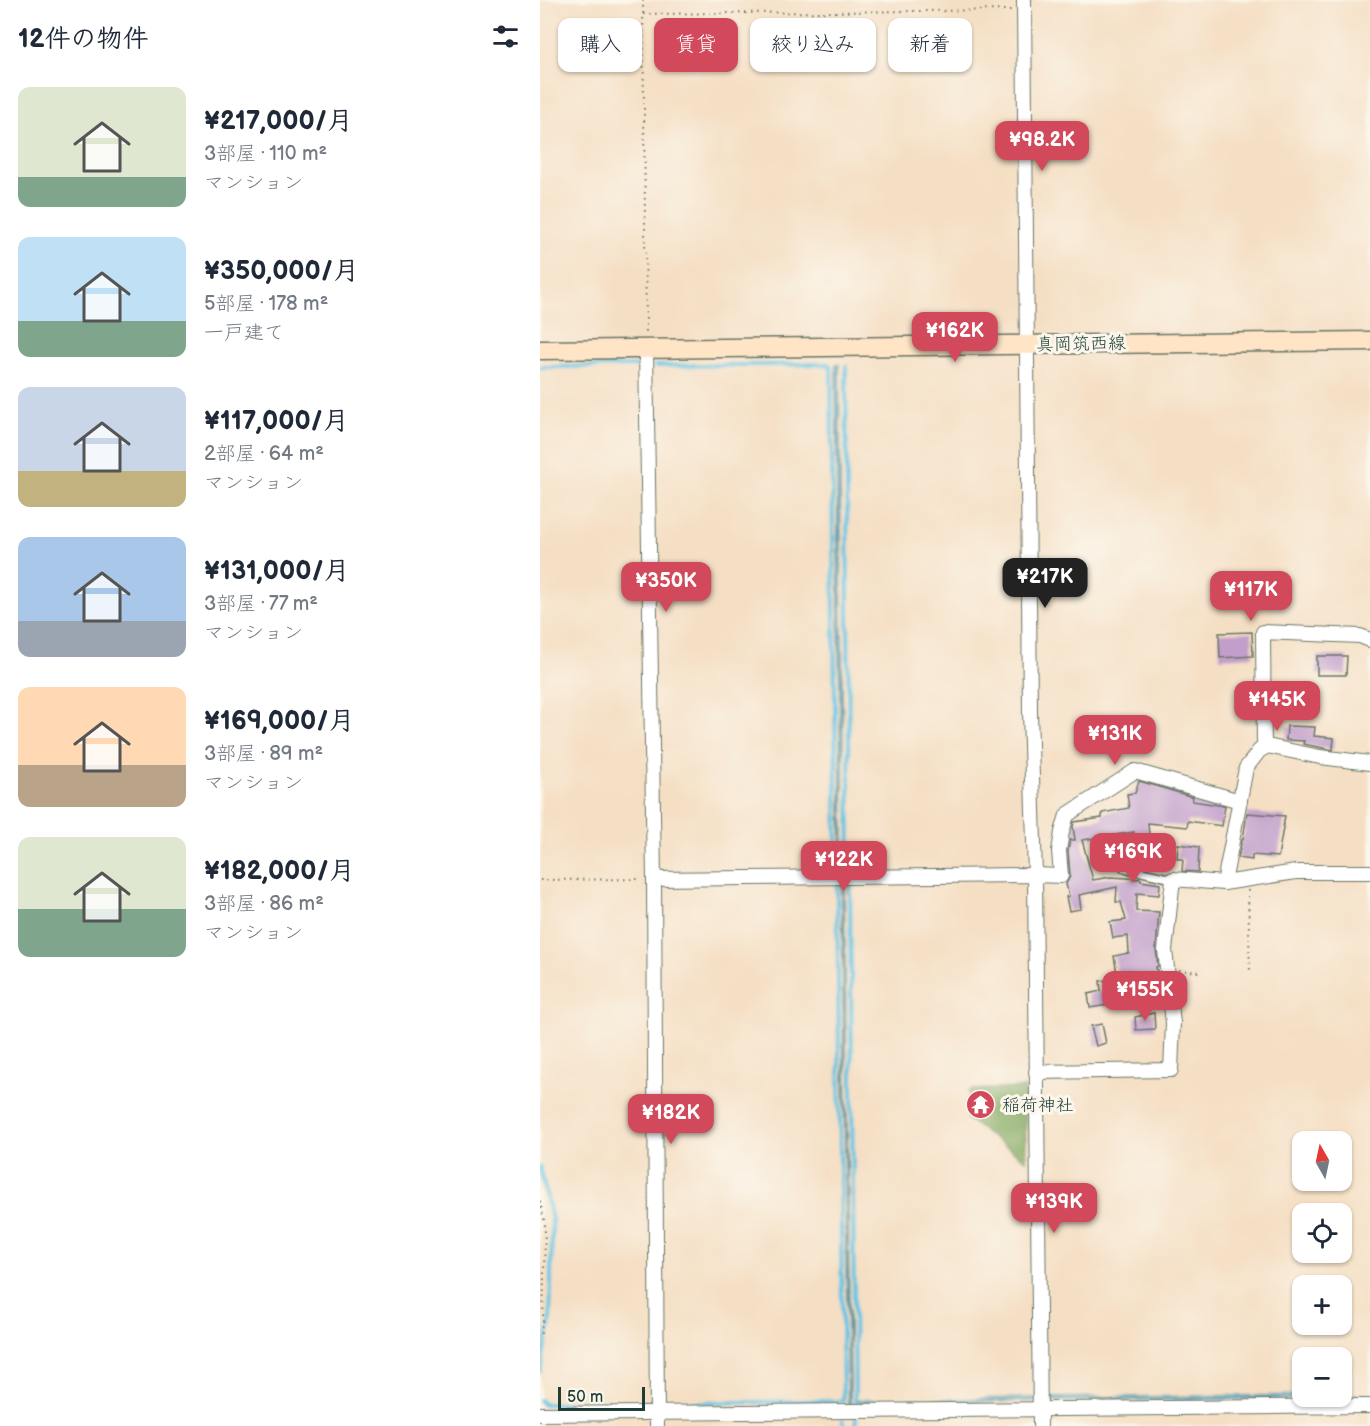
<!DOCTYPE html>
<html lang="ja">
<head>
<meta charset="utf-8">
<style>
  :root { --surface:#fff; --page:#f2f2f3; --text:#1f2937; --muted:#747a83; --accent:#d1495b }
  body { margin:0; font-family:"Balsamiq Sans","Klee One",sans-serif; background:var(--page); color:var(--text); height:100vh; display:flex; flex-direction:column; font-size:22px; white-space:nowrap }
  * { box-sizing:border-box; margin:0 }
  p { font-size:20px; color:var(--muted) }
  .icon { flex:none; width:33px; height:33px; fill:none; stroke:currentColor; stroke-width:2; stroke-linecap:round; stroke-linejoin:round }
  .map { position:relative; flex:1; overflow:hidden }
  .drawer { display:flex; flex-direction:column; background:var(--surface); width:540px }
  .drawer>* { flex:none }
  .hud { position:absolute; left:18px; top:18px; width:570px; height:54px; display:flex; gap:12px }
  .needle { width:39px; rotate:351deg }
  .buttons { position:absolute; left:752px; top:1131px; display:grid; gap:12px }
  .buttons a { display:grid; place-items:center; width:60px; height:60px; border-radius:12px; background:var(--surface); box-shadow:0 2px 4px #0004; font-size:30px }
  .scale { position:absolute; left:18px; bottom:15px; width:87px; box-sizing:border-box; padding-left:6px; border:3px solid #1f3d34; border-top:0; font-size:16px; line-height:21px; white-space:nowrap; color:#1f3d34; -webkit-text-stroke:4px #fbf7ec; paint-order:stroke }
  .price { position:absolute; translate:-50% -51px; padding:0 14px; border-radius:12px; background:var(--accent); color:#fff; font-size:20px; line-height:39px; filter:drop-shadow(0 2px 3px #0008) }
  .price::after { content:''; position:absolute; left:50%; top:36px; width:18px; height:14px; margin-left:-9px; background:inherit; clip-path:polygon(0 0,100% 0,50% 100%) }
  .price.on { background:#222; color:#fff }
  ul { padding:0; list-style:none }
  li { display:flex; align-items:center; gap:18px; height:150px; padding:0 18px }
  li span { display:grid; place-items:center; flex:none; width:168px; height:120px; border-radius:12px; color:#555 }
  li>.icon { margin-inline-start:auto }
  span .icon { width:72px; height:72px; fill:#fffc; stroke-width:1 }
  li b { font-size:26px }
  h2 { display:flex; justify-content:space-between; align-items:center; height:72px; padding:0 18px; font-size:26px }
  .pill { padding:0 21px; border-radius:12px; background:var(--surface); box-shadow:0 2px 4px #0004; font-size:21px; line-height:54px }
  .pill.on { background:var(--accent); color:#fff }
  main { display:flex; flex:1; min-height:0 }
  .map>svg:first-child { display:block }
  .forest { fill:#80a65c; stroke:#507248; stroke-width:1.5 }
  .water { fill:#66c5e4; stroke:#42818c; stroke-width:1.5 }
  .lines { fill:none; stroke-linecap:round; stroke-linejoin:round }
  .stream { stroke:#66c5e4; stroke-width:4 }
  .building { fill:#c19ecb }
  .lane-casing { stroke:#6a7666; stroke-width:10 }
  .street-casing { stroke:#6a7666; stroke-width:16 }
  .secondary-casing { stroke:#6a7666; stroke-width:21 }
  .path { stroke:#6a7666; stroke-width:2; stroke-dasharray:1.5 4.5; stroke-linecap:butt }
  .lane { stroke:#fff; stroke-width:7 }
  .street { stroke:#fff; stroke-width:14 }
  .secondary { stroke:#ffe4c6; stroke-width:18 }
  .labels { text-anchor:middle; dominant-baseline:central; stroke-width:6; stroke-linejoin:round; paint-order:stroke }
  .street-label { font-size:18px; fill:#1f3d34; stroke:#fbf7ec }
  .poi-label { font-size:18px; fill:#1f3d34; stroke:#fbf7ec; text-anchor:start }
</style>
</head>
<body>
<main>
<section class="drawer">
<h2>12件の物件<svg class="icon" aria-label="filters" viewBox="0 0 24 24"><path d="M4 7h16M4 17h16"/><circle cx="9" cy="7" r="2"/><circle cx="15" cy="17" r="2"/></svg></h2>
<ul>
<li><span style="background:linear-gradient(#dfe7d0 75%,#7fa58c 0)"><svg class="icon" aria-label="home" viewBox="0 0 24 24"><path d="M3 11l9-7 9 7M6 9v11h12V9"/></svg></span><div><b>¥217,000/月</b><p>3部屋 · 110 m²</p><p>マンション</p></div></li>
<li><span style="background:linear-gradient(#bfe0f5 70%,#7fa58c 0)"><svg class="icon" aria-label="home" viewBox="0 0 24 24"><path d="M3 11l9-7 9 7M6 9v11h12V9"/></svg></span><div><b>¥350,000/月</b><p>5部屋 · 178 m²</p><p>一戸建て</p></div></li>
<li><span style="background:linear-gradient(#c9d6e8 70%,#c2b280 0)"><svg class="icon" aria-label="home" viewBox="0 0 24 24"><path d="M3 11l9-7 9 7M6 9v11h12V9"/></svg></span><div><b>¥117,000/月</b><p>2部屋 · 64 m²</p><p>マンション</p></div></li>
<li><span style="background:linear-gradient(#a9c7e8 70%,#9aa5b1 0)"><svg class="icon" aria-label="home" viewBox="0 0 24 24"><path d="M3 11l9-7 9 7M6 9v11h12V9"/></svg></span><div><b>¥131,000/月</b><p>3部屋 · 77 m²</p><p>マンション</p></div></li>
<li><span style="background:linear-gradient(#ffd9b3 65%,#b9a48a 0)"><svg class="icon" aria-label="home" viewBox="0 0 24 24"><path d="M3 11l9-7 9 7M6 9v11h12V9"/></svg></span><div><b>¥169,000/月</b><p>3部屋 · 89 m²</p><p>マンション</p></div></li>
<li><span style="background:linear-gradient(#dfe7d0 60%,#7fa58c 0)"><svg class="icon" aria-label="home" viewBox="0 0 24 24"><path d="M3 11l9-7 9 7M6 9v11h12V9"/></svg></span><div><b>¥182,000/月</b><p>3部屋 · 86 m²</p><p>マンション</p></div></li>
</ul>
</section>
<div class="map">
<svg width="830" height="1426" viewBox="0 0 830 1426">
  <rect width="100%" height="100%" fill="#fbf7ec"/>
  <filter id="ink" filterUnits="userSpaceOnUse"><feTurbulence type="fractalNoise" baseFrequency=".0167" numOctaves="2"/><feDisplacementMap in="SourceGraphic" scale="12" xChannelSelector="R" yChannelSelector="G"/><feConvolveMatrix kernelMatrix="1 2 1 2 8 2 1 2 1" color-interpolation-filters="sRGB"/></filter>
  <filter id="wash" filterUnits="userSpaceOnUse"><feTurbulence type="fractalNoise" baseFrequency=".008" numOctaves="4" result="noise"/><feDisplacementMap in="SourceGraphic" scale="24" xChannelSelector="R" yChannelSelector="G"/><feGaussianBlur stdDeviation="1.35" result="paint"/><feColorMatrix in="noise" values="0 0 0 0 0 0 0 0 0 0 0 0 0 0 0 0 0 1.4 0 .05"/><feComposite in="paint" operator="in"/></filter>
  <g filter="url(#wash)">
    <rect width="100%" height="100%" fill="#f5dfc4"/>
    <polygon class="forest" points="485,1088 486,1160 427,1119 429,1090"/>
    <g class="water">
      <polygon points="296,365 299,365 304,872 302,872"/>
      <polygon points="302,882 304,882 310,1405 308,1405"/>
      <polygon points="801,1395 830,1395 830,1398 313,1403 315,1400"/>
    </g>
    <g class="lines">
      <g class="stream">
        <polyline points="115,366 288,364 291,367 297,872"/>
        <polyline points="306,366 310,871"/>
        <polyline points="0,367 101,366"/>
        <polyline points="310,884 315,1402"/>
        <polyline points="0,1167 12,1220 12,1233 10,1322 0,1371"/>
        <polyline points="0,1400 3,1404 112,1403"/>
        <polyline points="124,1403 303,1401 297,884"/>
        <polyline points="316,1417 316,1426"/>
        <polyline points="303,1420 303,1426"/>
      </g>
    </g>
    <g id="blocks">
      <g class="building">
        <polygon points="712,632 713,656 680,658 679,633"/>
        <polygon points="777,656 807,656 806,675 777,675"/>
        <polygon points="747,726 775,727 774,736 794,738 793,750 763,744 764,741 746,740"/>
        <polygon points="599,781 653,797 652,801 685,806 682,826 648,821 647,827 608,823 609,835 604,836 602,860 591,859 594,832 542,840 553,880 571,877 601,879 601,881 620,884 619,895 597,893 596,911 619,912 616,949 618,966 616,967 621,993 617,994 617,997 550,1008 548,994 561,991 560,981 578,979 574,956 589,953 588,936 573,938 570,922 586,920 581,902 576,902 577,887 539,895 541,909 529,911 526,897 529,896 526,884 530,876 528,851 530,840 535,840 533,827 534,822 562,818 562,813 589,808 587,794 595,793"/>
        <polygon points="707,813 745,816 738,857 712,855 712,860 698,858 702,839 703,839"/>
        <polygon points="638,844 659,847 658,872 642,871 643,859 637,859"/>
        <polygon points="614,1013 615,1029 596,1030 595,1017"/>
        <polygon points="562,1024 566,1043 556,1046 551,1026"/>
      </g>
    </g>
  </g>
  <g filter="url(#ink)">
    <use href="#blocks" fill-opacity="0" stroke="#6a7666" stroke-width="1.5"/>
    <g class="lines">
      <defs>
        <polyline id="lane" points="584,868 633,879"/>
        <g id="street">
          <polyline points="484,0 490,712 495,875 500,1426"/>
          <polyline points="106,348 114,879 117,1426"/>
          <polyline points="724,748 723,632 820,636 830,640"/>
          <polyline points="114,879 495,875 521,876 519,851 522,832 527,815 595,771 700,801"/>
          <polyline points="684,883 706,768 719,751 727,746 780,757 830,763"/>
          <polyline points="496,1072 631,1070 633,1023 625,950 633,879 684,883 756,872 830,872"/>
          <polyline points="0,1414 830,1406"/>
        </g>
        <polyline id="secondary" points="0,350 830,341"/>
      </defs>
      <use href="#lane" class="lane-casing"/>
      <use href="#street" class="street-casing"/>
      <use href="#secondary" class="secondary-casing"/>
      <g class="path">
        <polyline points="103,0 106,333"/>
        <polyline points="103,14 472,10"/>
        <polyline points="0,880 102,879"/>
        <polyline points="708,890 710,974"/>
        <polyline points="639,970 660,972"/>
        <polyline points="0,1201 5,1224 3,1322 0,1337"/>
      </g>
      <use href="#lane" class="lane"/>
      <use href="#street" class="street"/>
      <use href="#secondary" class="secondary"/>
    </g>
  </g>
  <defs>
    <symbol id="temple-disc" viewBox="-11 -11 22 22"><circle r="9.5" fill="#d1495b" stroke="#fbf7ec"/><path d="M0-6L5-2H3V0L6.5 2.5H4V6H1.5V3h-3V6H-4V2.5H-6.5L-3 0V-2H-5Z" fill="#fff"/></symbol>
  </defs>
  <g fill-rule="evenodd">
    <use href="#temple-disc" x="424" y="1088" width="33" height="33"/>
  </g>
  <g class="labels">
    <g class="street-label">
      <text transform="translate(541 344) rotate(-1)">真岡筑西線</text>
    </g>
    <g class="poi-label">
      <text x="462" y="1105">稲荷神社</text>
    </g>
  </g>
</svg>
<div class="buttons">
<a><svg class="needle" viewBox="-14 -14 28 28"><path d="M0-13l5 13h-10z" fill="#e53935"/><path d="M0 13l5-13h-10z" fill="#747a83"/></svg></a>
<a><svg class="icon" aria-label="locate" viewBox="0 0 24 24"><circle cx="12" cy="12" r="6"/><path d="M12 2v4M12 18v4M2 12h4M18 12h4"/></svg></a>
<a>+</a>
<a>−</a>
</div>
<div class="scale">50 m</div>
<b class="price" style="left:502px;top:172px">¥98.2K</b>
<b class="price" style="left:415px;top:363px">¥162K</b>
<b class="price on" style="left:505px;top:609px">¥217K</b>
<b class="price" style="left:126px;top:613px">¥350K</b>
<b class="price" style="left:711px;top:622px">¥117K</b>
<b class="price" style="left:737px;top:732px">¥145K</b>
<b class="price" style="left:575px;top:766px">¥131K</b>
<b class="price" style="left:593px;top:884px">¥169K</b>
<b class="price" style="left:304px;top:892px">¥122K</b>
<b class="price" style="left:605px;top:1022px">¥155K</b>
<b class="price" style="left:131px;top:1145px">¥182K</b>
<b class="price" style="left:514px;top:1234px">¥139K</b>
<div class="hud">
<a class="pill">購入</a>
<a class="pill on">賃貸</a>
<a class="pill">絞り込み</a>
<a class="pill">新着</a>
</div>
</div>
</main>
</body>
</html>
